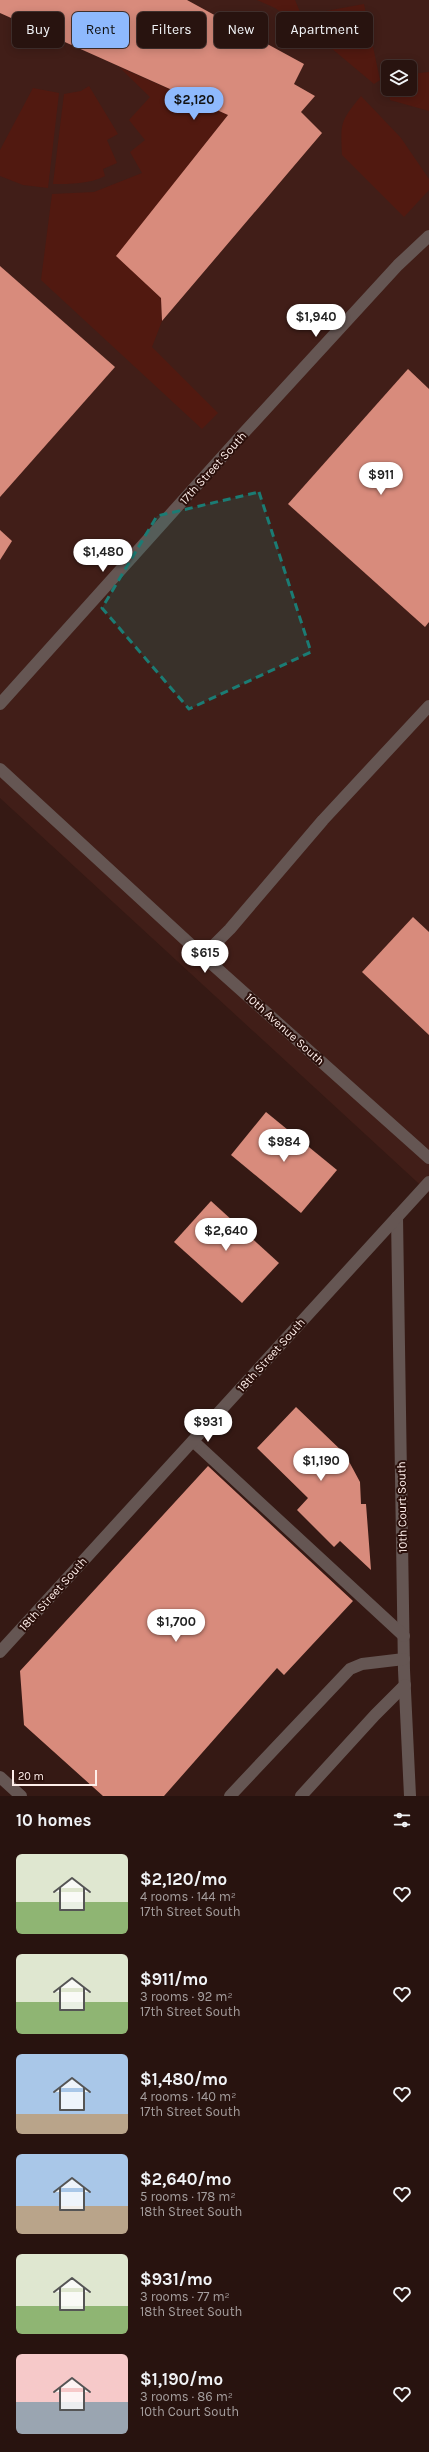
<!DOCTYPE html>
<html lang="en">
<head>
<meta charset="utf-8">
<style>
  :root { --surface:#28130f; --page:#301c18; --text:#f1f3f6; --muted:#a59e9e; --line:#44322f; --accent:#8eb9fd }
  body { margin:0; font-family:Karla,sans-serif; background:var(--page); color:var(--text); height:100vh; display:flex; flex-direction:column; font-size:15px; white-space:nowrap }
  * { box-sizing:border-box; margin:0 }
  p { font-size:13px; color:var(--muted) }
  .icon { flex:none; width:22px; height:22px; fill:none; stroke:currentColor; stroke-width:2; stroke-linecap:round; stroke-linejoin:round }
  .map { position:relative; height:1796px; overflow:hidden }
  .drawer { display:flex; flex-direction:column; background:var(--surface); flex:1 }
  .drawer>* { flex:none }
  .guide { position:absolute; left:12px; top:12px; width:405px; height:36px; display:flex; gap:8px }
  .tools { position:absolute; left:381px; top:60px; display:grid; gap:8px }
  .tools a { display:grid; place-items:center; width:36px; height:36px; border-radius:6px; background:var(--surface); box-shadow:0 2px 10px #0003,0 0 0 1px var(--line); font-size:20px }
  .scale { position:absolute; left:12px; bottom:10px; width:85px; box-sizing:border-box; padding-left:4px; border:2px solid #feeeea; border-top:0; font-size:11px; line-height:14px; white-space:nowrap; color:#feeeea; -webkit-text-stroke:3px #2b100b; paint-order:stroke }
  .price { position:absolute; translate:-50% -34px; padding:0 9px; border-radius:14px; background:#fff; color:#222; font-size:13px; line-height:26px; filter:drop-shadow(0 1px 2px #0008) }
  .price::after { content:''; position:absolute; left:50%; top:24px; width:12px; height:9px; margin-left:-6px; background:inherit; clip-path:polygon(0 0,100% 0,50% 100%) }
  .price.current { background:var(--accent); color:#111 }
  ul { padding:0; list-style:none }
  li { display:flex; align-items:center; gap:12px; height:100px; padding:0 16px }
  li span { display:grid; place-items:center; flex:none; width:112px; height:80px; border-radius:6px; color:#555 }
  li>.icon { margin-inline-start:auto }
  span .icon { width:48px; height:48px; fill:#fffc; stroke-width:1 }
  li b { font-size:17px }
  h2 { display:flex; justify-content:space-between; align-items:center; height:48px; padding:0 16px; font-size:17px }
  .chip { padding:0 14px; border-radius:6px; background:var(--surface); box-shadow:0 2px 10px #0003,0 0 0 1px var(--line); font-size:14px; line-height:36px }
  .chip.current { background:var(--accent); color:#111 }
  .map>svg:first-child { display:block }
  .built { fill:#411e18; fill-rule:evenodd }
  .green { fill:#511910 }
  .building { fill:#d88b7c }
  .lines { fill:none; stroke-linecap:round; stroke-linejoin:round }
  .minor { stroke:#655653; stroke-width:12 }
  .marked { fill:#1b7c74; fill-opacity:0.2; stroke:#1b7c74; stroke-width:3; stroke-dasharray:8 5; stroke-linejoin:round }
  .labels { text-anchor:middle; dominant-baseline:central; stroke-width:4; stroke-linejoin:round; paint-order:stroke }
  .street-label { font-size:12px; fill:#feeeea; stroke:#2b100b }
</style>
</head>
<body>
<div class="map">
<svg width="429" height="1796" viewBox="0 0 429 1796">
  <rect width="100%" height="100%" fill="#351914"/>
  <path class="built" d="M0,0H429V1193L0,798ZM388,67H410V89H388Z"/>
  <g class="green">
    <polygon points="257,0 295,0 308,31 275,8"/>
    <polygon points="364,4 380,80 374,84 324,42 315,13"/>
    <polygon points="119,67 228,115 117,256 161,298 162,321 152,347 218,413 202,429 41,280 52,194 94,192 142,173 130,152 145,140 129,120 150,97"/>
    <polygon points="429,72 429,111 390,100 389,89 410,89 410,74"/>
    <path d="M89,86L118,134L107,140L117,163L103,169L105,176C89,184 71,184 53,184L64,94L81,91Z"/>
    <polygon points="33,88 59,93 48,188 23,185 0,176 0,150"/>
    <path d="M361,96L401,138L429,179V190L404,217L342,155C341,123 339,123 361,96Z"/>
  </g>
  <g class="building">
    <polygon points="0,0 187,0 304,64 294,84 315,96 301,112 322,133 162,321 161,298 116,256 228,115 0,13"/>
    <polygon points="0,266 115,367 0,497"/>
    <polygon points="408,369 429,389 429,622 425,627 288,504"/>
    <polygon points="0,530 12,541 0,560"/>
    <polygon points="413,917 429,932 429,1035 362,972"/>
    <polygon points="266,1112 337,1170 301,1213 231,1155"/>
    <polygon points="211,1201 279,1263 242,1303 174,1242"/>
    <polygon points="296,1407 345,1454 360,1482 361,1504 366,1504 371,1570 340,1541 334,1547 297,1510 308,1498 257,1448"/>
    <polygon points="208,1466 353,1601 284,1675 277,1668 164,1796 103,1796 24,1725 20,1671"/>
  </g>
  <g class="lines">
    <g class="minor">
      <polyline points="0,704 240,437 398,265 429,236"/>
      <polyline points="0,769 203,956 429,1158"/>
      <polyline points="203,956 230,929 323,820 429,706"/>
      <polyline points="397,1217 404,1670 410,1796"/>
      <polyline points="193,1441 404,1636"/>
      <polyline points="0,1652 429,1182"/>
      <polyline points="0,1777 21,1796"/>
      <polyline points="230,1796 350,1669 362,1664 404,1659"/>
      <polyline points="301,1796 375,1715 405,1685"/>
    </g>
  </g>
  <path class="marked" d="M259,492L311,652L189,709L102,608L157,516Z"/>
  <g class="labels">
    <g class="street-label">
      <text transform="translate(213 468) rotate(-48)">17th Street South</text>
      <text transform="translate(285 1029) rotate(42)">10th Avenue South</text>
      <text transform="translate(271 1355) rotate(-48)">18th Street South</text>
      <text transform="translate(402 1507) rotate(-91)">10th Court South</text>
      <text transform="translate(53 1594) rotate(-48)">18th Street South</text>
    </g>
  </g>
</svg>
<div class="tools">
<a><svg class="icon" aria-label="layers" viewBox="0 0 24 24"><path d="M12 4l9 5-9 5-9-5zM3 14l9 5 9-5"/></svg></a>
</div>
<div class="scale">20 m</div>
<b class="price current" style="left:194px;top:121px">$2,120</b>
<b class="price" style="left:316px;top:338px">$1,940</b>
<b class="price" style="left:381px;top:496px">$911</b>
<b class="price" style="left:103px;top:573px">$1,480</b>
<b class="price" style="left:205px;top:974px">$615</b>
<b class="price" style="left:284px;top:1163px">$984</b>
<b class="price" style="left:226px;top:1252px">$2,640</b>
<b class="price" style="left:208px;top:1443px">$931</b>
<b class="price" style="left:321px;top:1482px">$1,190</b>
<b class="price" style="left:176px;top:1643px">$1,700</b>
<div class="guide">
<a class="chip">Buy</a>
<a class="chip current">Rent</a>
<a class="chip">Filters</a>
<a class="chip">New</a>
<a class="chip">Apartment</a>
</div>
</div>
<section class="drawer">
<h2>10 homes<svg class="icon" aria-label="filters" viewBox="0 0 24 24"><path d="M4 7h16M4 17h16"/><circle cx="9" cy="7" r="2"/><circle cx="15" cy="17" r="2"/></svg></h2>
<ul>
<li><span style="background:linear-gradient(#dfe7d0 60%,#8fb573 0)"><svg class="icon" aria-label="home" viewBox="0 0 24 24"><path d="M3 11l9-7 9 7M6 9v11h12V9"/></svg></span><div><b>$2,120/mo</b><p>4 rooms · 144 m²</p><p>17th Street South</p></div><svg class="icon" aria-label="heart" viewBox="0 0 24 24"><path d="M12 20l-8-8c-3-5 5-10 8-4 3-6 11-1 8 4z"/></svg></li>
<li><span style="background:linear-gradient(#dfe7d0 60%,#8fb573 0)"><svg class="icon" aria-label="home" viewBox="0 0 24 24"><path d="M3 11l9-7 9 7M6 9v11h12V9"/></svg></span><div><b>$911/mo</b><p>3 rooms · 92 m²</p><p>17th Street South</p></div><svg class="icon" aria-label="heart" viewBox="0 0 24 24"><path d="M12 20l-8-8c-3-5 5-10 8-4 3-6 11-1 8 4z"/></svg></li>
<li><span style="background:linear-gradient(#a9c7e8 75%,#b9a48a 0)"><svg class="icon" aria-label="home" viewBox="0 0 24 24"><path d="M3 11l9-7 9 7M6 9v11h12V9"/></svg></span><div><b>$1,480/mo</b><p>4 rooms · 140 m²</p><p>17th Street South</p></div><svg class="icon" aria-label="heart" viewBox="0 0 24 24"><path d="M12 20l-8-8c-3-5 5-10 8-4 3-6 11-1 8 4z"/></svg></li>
<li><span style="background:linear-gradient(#a9c7e8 65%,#b9a48a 0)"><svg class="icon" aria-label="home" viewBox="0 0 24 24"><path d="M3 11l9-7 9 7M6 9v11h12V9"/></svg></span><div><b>$2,640/mo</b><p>5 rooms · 178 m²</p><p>18th Street South</p></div><svg class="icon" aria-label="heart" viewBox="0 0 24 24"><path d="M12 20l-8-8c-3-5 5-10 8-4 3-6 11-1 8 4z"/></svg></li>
<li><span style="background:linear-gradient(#dfe7d0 65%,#8fb573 0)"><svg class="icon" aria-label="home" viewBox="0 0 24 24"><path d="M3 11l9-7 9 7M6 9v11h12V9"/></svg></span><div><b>$931/mo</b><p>3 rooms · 77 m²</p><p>18th Street South</p></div><svg class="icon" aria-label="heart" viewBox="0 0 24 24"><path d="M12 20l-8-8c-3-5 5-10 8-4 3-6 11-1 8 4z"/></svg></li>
<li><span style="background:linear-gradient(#f6c9c9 60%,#9aa5b1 0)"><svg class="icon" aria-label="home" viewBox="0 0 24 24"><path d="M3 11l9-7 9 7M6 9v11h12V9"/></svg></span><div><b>$1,190/mo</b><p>3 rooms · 86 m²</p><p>10th Court South</p></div><svg class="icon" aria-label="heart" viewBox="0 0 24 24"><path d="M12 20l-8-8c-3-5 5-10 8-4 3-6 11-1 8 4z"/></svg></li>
</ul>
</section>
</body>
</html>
